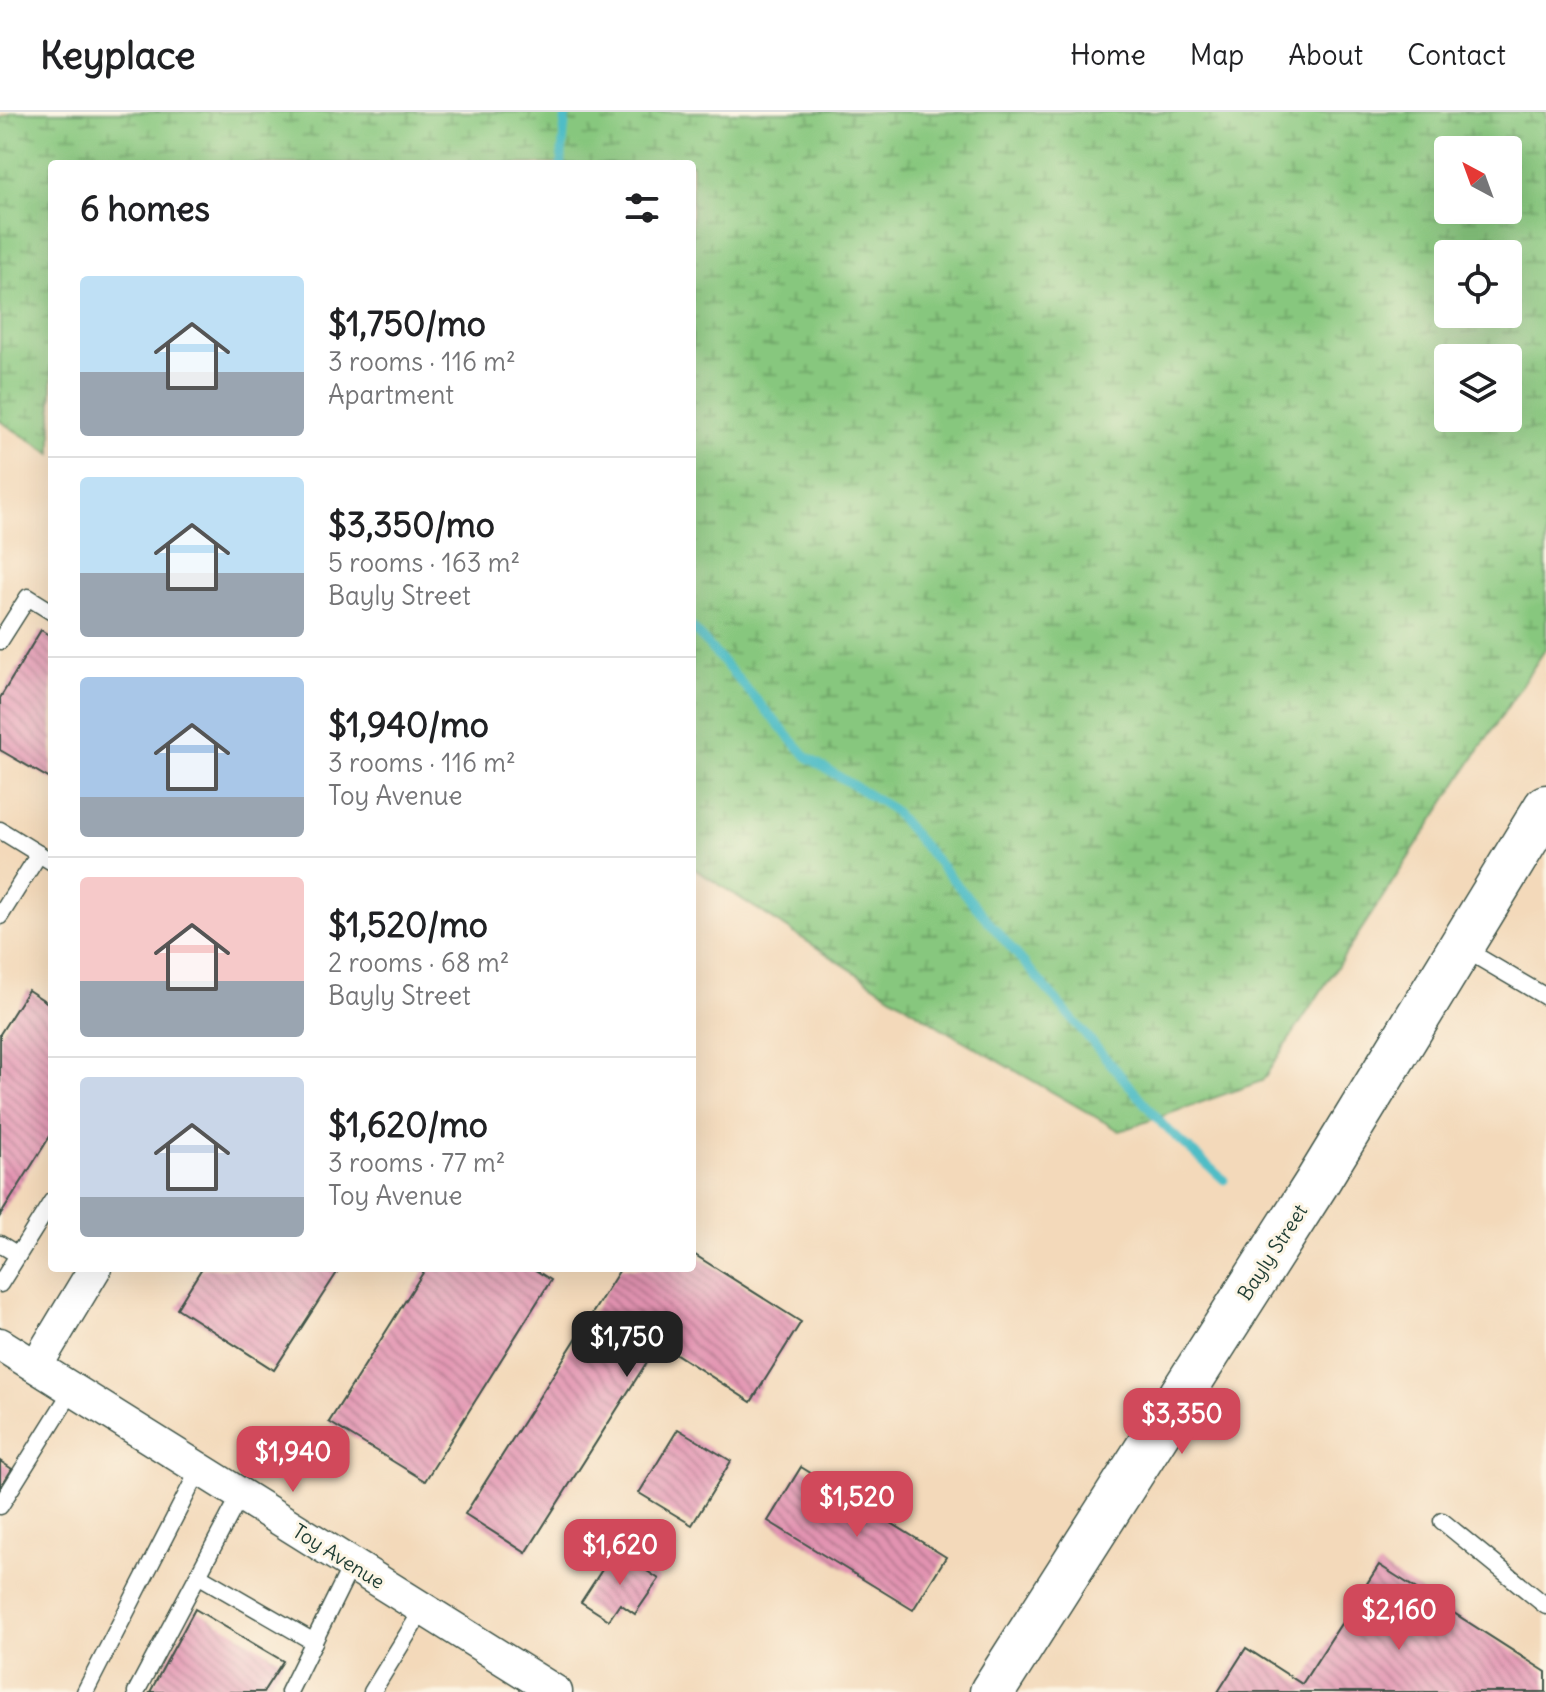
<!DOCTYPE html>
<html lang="en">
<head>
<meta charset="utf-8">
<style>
  :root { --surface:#fff; --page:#f6f6f6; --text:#202124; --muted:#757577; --line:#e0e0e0; --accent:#d1495b }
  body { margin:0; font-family:Delius,sans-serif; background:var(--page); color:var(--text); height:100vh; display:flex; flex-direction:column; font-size:30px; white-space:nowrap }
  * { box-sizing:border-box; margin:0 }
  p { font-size:26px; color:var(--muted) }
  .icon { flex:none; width:44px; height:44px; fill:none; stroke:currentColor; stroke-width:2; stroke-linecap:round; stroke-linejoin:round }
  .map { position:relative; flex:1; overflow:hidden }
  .drawer { position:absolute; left:48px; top:48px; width:648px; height:1112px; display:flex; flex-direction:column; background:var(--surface); border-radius:8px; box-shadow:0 8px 32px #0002 }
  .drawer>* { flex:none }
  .needle { width:52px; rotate:319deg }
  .fabs { position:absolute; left:1434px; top:24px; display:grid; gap:16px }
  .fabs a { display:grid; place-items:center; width:88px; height:88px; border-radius:8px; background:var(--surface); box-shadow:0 8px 32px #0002; font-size:40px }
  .price { position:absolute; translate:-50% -68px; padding:0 18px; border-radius:16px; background:var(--accent); color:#fff; font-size:26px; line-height:52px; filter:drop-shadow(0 2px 4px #0008) }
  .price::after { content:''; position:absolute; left:50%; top:48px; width:24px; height:18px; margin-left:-12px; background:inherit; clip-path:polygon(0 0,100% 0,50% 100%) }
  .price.selected { background:#222; color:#fff }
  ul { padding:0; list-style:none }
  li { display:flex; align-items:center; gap:24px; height:200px; padding:0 32px }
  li+li { border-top:2px solid var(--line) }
  li span { display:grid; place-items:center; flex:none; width:224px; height:160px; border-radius:8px; color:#555 }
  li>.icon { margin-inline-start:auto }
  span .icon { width:96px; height:96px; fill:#fffc; stroke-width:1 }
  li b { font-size:34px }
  h2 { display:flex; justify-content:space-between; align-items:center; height:96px; padding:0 32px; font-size:34px }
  header { display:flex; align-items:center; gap:48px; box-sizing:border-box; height:112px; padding:0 40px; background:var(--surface); border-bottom:2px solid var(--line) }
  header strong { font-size:38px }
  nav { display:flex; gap:44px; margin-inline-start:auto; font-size:28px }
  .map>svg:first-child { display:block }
  .wetland { fill:url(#wetland-marsh); stroke:#538259; stroke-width:2; fill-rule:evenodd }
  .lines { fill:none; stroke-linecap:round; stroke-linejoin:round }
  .stream { stroke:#4fbdc6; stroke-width:9 }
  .building { fill:url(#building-back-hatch) }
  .service-casing { stroke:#3f5448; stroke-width:19 }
  .minor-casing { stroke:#3f5448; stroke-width:35 }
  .secondary-casing { stroke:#3f5448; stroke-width:47 }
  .service { stroke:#fff; stroke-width:16 }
  .minor { stroke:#fff; stroke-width:32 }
  .secondary { stroke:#fff; stroke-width:44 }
  .labels { text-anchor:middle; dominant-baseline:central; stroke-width:6; stroke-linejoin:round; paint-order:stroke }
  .street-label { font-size:20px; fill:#1f3d34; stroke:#fcf5e5 }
</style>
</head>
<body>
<header>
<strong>Keyplace</strong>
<nav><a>Home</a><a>Map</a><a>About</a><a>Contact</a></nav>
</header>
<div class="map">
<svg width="1546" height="1580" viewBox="0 0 1546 1580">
  <defs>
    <pattern id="wetland-marsh" width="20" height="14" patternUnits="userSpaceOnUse" patternTransform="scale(2)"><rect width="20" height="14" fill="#87c77e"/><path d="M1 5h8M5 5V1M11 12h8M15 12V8" fill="none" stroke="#6ea368"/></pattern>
    <pattern id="building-back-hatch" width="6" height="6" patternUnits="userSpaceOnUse" patternTransform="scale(2)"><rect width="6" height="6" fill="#e293b1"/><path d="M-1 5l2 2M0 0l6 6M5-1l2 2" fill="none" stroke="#b77991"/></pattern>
  </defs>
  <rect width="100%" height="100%" fill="#fcf5e5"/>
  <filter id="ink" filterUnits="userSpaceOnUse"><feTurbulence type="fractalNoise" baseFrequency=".0125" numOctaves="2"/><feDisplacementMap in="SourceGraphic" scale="16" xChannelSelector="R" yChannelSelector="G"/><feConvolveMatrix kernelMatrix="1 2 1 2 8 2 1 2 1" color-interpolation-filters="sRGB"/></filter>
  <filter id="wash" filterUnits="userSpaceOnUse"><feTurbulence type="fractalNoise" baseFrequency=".006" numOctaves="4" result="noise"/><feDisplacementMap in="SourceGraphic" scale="32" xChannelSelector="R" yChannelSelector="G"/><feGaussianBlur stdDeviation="1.8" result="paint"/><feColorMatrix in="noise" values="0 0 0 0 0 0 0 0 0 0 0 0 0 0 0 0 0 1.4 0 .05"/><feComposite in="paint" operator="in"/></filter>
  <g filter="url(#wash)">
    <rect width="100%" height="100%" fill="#f3d9ba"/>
    <path class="wetland" d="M13,0H1546V536L1262,969L1120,1019L943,917L692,755V52H52V342L0,309V6ZM1448,38H1508V98H1448ZM1448,142H1508V202H1448ZM1448,246H1508V306H1448Z"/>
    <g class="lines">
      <g class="stream">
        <polyline points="561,52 566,0"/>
        <polyline points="692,515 807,645 892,697 1164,1014 1224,1068"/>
      </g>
    </g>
    <g id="blocks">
      <g class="building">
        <polygon points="41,518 52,525 52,668 0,638 0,586"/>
        <polygon points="28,878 48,891 52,885 52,1021 0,1104 0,922"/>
        <polygon points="692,1141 801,1210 751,1290 659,1231 526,1441 465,1402 621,1156 692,1156"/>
        <polygon points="202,1156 340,1156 274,1258 177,1196"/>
        <polygon points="426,1156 532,1156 551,1168 425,1369 329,1310"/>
        <polygon points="678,1317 731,1349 692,1413 639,1381"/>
        <polygon points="0,1349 12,1357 0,1376"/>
        <polygon points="801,1355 946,1445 913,1498 768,1409"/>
        <polygon points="615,1438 659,1467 635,1502 620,1492 609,1508 581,1490"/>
        <polygon points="1379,1453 1546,1560 1546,1580 1218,1580 1246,1536 1302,1572"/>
        <polygon points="195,1497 283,1549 263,1580 150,1580"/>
      </g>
    </g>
  </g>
  <g filter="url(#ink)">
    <use href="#blocks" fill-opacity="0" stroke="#3f5448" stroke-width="2"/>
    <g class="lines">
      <defs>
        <g id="service">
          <polyline points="0,529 28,485 52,500"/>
          <polyline points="0,718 39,742"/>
          <polyline points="0,804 39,742 52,750"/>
          <polyline points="1461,835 1546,885"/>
          <polyline points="0,1132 18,1143"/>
          <polyline points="0,1172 52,1089"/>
          <polyline points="0,1394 73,1277"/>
          <polyline points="1442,1409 1546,1494"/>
          <polyline points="198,1463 314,1530"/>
          <polyline points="85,1580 200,1356"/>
          <polyline points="136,1580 241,1382"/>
          <polyline points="289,1580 352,1452"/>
          <polyline points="372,1580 423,1497"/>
        </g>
        <g id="minor">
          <polyline points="0,1232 556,1580"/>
          <polyline points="36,1254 95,1156"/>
        </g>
        <polyline id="secondary" points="992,1580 1316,1072 1546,695"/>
      </defs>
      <use href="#service" class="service-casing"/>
      <use href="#minor" class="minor-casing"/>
      <use href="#secondary" class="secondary-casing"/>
      <use href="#service" class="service"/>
      <use href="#minor" class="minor"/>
      <use href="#secondary" class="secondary"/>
    </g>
  </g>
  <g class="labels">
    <g class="street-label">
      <text transform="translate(1272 1140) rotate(-57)">Bayly Street</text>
      <text transform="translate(339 1444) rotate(32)">Toy Avenue</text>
    </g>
  </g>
</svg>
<div class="fabs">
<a><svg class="needle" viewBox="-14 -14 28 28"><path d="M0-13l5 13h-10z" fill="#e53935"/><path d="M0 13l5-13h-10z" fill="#757577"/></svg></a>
<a><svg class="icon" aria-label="locate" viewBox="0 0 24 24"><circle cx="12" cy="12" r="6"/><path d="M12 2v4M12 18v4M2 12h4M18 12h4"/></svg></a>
<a><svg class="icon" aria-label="layers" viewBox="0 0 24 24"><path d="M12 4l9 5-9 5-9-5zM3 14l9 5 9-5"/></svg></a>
</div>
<b class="price selected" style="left:627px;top:1267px">$1,750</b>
<b class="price" style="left:1182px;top:1344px">$3,350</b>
<b class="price" style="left:293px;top:1382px">$1,940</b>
<b class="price" style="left:857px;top:1427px">$1,520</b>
<b class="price" style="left:620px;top:1475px">$1,620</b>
<b class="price" style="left:1399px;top:1540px">$2,160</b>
<section class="drawer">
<h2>6 homes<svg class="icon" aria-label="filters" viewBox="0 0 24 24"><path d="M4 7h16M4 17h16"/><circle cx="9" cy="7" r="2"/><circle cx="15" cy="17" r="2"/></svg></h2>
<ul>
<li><span style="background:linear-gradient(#bfe0f5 60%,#9aa5b1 0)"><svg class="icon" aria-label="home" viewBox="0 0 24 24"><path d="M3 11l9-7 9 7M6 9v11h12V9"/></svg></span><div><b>$1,750/mo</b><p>3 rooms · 116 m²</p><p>Apartment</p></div></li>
<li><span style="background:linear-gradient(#bfe0f5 60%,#9aa5b1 0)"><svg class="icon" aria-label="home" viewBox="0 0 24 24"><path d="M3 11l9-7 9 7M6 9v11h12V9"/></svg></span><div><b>$3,350/mo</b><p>5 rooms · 163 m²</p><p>Bayly Street</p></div></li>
<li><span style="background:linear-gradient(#a9c7e8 75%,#9aa5b1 0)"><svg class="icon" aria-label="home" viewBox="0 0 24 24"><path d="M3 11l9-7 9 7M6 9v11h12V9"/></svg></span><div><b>$1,940/mo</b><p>3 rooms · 116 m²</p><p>Toy Avenue</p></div></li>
<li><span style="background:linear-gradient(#f6c9c9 65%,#9aa5b1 0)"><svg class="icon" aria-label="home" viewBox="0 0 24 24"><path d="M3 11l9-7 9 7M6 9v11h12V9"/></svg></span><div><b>$1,520/mo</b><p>2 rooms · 68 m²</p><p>Bayly Street</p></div></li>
<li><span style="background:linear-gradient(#c9d6e8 75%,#9aa5b1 0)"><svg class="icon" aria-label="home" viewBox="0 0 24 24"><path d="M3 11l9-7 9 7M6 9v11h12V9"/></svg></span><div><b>$1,620/mo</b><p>3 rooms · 77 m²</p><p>Toy Avenue</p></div></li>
</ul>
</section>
</div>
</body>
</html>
